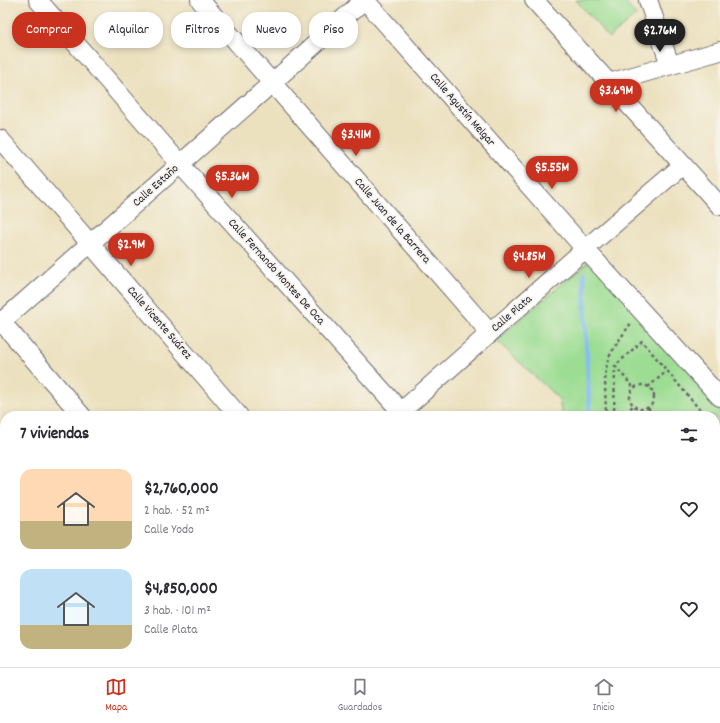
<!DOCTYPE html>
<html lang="es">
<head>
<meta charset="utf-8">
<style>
  :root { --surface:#fff; --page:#f7f7f7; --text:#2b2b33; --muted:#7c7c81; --line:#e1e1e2; --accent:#c8321e }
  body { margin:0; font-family:Dekko,sans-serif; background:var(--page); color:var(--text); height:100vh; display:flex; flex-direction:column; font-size:15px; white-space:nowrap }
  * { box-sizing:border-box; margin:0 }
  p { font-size:13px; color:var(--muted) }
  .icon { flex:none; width:22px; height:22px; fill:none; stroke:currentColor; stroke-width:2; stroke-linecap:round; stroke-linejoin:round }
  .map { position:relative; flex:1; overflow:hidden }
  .sheet { position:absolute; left:0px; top:411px; width:720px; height:256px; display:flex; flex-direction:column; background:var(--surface); border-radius:16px 16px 0 0; box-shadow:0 2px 6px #0003 }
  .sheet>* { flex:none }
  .banner { position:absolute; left:12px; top:12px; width:400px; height:36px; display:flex; gap:8px }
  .price { position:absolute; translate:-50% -34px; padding:0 9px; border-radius:14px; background:var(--accent); color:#fff; font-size:13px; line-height:26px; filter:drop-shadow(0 1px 2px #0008) }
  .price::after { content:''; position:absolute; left:50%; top:24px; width:12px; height:9px; margin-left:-6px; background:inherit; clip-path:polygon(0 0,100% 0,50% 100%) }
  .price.active { background:#222; color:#fff }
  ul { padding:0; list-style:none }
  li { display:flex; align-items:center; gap:12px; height:100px; padding:0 20px }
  li span { display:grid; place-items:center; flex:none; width:112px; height:80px; border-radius:12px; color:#555 }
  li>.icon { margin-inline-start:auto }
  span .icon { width:48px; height:48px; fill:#fffc; stroke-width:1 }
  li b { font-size:17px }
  h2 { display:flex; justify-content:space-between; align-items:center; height:48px; padding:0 20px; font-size:17px }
  .chip { padding:0 14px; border-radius:16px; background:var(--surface); box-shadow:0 2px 6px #0003; font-size:14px; line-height:36px }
  .chip.active { background:var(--accent); color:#fff }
  .menu { display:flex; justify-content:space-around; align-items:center; height:56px; border-top:1px solid var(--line); background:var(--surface); font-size:11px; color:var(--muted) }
  .menu a { display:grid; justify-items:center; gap:2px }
  .menu .active { color:var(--accent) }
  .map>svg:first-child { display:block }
  .green { fill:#9cdd93; stroke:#5f8067 }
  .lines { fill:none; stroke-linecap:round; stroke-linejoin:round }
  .stream { stroke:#86bbf5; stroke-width:4.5 }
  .minor-casing { stroke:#696569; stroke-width:20 }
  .path { stroke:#696569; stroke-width:2.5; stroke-dasharray:3 3; stroke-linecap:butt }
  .minor { stroke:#fff; stroke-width:18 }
  .labels { text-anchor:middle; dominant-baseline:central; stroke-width:3.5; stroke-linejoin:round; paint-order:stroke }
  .street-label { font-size:12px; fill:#22223b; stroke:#f7f3e8 }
</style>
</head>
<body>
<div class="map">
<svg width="720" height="667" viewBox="0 0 720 667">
  <rect width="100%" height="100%" fill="#f7f3e8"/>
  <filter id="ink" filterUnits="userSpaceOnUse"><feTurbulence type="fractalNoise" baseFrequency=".025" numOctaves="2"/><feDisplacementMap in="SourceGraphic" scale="8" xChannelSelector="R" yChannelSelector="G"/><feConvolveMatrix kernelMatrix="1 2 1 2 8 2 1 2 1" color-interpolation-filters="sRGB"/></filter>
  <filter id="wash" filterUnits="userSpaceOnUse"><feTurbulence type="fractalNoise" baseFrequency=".012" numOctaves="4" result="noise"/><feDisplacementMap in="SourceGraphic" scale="16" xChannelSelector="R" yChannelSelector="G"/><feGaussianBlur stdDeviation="0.9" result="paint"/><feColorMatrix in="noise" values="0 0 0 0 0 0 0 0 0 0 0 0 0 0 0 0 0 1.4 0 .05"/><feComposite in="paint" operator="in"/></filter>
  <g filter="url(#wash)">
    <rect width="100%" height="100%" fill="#ece1bf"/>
    <g class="green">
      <polygon points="576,0 623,0 636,15 609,38"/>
      <polygon points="589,261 720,385 720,509 715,511 715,416 562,416 559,399 496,340"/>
      <polygon points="715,529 720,535 720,557 715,561"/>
      <polygon points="720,596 720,667 634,667 640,662 715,662 715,600"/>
    </g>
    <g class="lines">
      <g class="stream">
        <polyline points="584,274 586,339 590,416"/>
        <polyline points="662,662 664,667"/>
      </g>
    </g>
  </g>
  <g filter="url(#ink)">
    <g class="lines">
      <defs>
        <g id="minor">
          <polyline points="38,0 180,164 405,416"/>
          <polyline points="200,0 490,333"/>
          <polyline points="365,0 585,249 720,397"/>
          <polyline points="534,0 720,206"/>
          <polyline points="648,0 670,65"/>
          <polyline points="609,83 720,51"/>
          <polyline points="0,139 239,416"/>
          <polyline points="0,320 82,416"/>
          <polyline points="0,323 272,83 364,0"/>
          <polyline points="396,416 585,249 683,165"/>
          <polyline points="715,591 720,587"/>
          <polyline points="293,662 297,667"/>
          <polyline points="455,662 459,667"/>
          <polyline points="110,667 116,662"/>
          <polyline points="625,667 631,662"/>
        </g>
      </defs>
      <use href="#minor" class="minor-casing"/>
      <g class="path">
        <polyline points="615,366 634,388"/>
        <circle cx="642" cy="397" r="12"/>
        <polyline points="648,387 667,371"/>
        <polyline points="648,408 655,416"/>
        <path d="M606,416C606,398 603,377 608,360C613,347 623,335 631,323"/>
        <polyline points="614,416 615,366 642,341 705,416"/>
        <polyline points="621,416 633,406"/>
        <polyline points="715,428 720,434"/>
        <polyline points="715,461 720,457"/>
        <polyline points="715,546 720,551"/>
      </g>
      <use href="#minor" class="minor"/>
    </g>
  </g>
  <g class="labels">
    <g class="street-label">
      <text transform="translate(462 110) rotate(49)">Calle Agustín Melgar</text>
      <text transform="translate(156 186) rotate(-42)">Calle Estaño</text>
      <text transform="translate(392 221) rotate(49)">Calle Juan de la Barrera</text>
      <text transform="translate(276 272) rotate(48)">Calle Fernando Montes De Oca</text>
      <text transform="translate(512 314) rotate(-41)">Calle Plata</text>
      <text transform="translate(159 323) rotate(49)">Calle Vicente Suárez</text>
    </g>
  </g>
</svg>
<b class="price active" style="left:660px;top:53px">$2.76M</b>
<b class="price" style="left:616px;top:113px">$3.69M</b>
<b class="price" style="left:356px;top:157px">$3.41M</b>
<b class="price" style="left:552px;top:190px">$5.55M</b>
<b class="price" style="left:232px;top:199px">$5.36M</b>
<b class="price" style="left:131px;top:267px">$2.9M</b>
<b class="price" style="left:529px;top:279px">$4.85M</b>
<div class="banner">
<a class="chip active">Comprar</a>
<a class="chip">Alquilar</a>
<a class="chip">Filtros</a>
<a class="chip">Nuevo</a>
<a class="chip">Piso</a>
</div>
<section class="sheet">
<h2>7 viviendas<svg class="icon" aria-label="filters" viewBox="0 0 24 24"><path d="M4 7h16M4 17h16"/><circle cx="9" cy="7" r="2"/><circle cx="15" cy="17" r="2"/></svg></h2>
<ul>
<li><span style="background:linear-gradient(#ffd9b3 65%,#c2b280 0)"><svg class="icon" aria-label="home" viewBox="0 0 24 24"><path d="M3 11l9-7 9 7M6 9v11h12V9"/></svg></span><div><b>$2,760,000</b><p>2 hab. · 52 m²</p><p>Calle Yodo</p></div><svg class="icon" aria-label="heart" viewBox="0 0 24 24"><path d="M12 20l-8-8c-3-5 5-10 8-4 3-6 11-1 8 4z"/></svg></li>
<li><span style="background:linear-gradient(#bfe0f5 70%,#c2b280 0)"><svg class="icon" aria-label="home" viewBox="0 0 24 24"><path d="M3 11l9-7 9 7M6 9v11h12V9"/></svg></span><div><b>$4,850,000</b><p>3 hab. · 101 m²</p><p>Calle Plata</p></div><svg class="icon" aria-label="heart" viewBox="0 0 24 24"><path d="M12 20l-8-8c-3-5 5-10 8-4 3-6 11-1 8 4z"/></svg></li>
</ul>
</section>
</div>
<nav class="menu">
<a class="active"><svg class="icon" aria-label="map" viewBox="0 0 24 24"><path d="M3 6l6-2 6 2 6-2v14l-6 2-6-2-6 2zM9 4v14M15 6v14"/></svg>Mapa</a>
<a><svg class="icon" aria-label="saved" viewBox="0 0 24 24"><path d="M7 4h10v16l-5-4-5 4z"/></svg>Guardados</a>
<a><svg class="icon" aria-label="home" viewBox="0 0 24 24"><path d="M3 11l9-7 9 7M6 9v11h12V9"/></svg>Inicio</a>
</nav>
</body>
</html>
